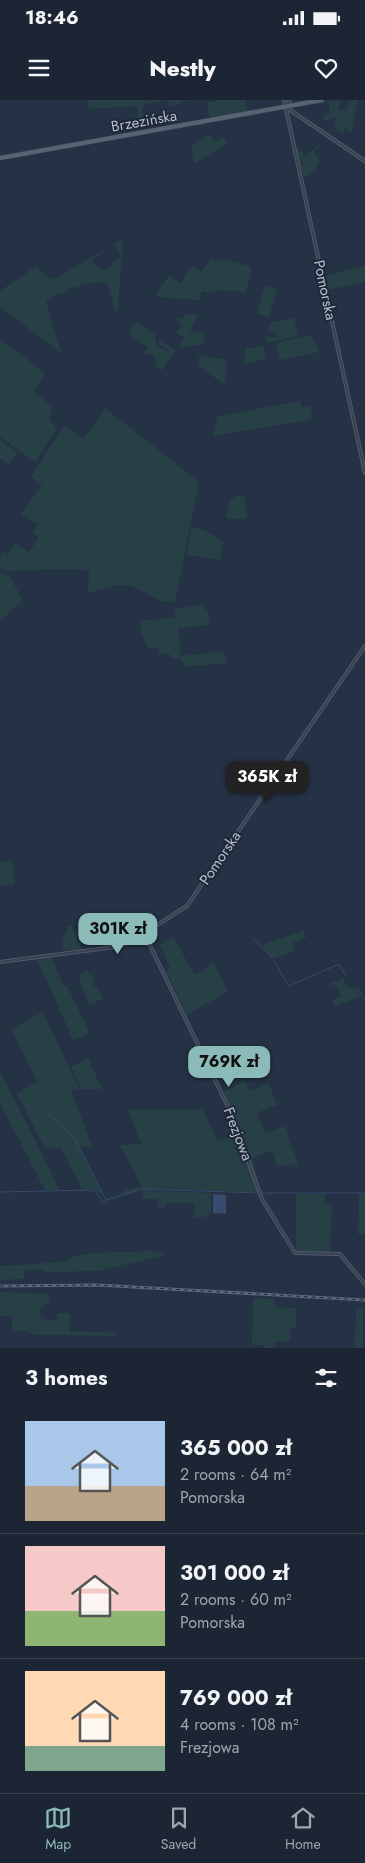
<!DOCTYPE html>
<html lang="en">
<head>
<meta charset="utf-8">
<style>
  :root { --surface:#1c2533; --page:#29313f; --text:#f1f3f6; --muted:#a0a5ac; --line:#3a424e; --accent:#8bbbb9 }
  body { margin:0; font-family:Jost,sans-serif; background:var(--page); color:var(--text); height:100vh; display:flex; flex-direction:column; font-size:19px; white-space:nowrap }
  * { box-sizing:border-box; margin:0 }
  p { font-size:16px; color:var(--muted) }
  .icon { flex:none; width:28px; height:28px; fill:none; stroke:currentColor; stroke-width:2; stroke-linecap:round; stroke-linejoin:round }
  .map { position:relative; height:1248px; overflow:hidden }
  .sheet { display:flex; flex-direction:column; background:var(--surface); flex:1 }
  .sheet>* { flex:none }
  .price { position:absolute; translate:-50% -42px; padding:0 11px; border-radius:10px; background:var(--accent); color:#111; font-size:16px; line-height:32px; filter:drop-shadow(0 1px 2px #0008) }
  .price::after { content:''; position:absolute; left:50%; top:30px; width:15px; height:11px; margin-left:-8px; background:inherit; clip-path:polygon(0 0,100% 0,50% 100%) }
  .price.active { background:#222; color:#fff }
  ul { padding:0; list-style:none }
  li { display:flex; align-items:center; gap:15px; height:125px; padding:0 25px }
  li+li { border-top:1px solid var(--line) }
  li span { display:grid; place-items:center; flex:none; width:140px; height:100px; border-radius:0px; color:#555 }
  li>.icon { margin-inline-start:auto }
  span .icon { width:60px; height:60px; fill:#fffc; stroke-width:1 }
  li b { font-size:21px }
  h2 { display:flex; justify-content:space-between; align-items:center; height:60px; padding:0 25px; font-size:21px }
  .status { display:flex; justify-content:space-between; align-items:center; height:35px; padding:0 25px; background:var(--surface); direction:ltr }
  .status svg { height:14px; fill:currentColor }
  header { display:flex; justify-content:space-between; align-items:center; height:65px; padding:0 25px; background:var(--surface); font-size:22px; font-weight:800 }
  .tabs { display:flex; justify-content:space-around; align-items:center; height:70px; border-top:1px solid var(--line); background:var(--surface); font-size:14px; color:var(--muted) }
  .tabs a { display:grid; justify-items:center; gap:2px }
  .tabs .active { color:var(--accent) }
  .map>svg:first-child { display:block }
  .green { fill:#274045 }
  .water { fill:#374b6c }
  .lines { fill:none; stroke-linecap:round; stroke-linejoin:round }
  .stream { stroke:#374b6c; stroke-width:1 }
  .tertiary-casing { stroke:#586171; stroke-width:4 }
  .primary-casing { stroke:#434c5d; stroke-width:5 }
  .tertiary { stroke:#394353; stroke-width:2.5 }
  .primary { stroke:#576273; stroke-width:4 }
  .rail-casing { stroke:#5b677b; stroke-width:3 }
  .rail { stroke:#1e2839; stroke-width:1; stroke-dasharray:4; stroke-linecap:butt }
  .labels { text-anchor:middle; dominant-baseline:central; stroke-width:4; stroke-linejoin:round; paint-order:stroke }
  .street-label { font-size:15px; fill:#b7bfcd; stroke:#1e2839 }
</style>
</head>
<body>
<div class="status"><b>18:46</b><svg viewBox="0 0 49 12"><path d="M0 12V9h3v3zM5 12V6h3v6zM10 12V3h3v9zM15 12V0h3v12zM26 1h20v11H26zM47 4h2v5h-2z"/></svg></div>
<header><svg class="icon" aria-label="menu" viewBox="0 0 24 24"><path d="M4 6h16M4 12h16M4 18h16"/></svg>Nestly<svg class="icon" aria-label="heart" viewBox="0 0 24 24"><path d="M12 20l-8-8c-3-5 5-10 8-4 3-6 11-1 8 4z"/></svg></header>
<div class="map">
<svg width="365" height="1248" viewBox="0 0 365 1248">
  <rect width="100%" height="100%" fill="#253144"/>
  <g class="green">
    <polygon points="87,0 189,0 189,1 182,1 182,3 170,6 168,0 145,4 143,6 142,28 137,29 138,6 89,9"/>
    <polygon points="216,0 245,0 247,11 209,18 207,2 215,2"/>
    <polygon points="340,0 338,10 347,11 349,0 358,0 351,33 344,28 343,33 334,28 336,18 325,21 322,19 324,15 330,13 328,1"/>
    <polygon points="210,34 214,42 218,41 222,36 227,44 194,64 191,46"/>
    <polygon points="319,45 320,47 314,51 320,61 317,65 318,69 304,78 296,49 298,47 305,55"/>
    <path d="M122,139L123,145L117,216L107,183C104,182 85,183 81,184L80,187L70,188L68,192L57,194L46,201L61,253L0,207V191L35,167L53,180L103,150L104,151L91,161L102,171L107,169L121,156V154L113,144Z"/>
    <polygon points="211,159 218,161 222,159 252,167 246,192 215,190 214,193 201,192 201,200 164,198 158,196 154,197 169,175 180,183 191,166 201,171"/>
    <polygon points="365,165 365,182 327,190 325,176"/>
    <polygon points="265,186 277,189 269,217 257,214"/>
    <polygon points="198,214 190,231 204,234 205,244 177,248 185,238 176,233 182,225 177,219 183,219 184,215"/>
    <polygon points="294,218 298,236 266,243 266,235 276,238 277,234 268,231 271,221 276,222"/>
    <path d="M138,222L155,235C154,245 160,250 169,251L159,244V239L175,250L162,270C153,268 158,262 154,255L144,254L148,248L130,235V231Z"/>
    <polygon points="311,235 319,252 280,260 276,243"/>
    <polygon points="0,239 45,273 33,292 53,306 49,319 57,329 35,362 0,337"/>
    <polygon points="263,246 266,259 243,264 246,249"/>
    <polygon points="199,256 226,259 226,280 224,284 198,266"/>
    <polygon points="300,301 302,307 310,306 312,316 310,320 213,336 218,316"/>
    <path d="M105,308L199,382L175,502C156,505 145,489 127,485C118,483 98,491 88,493L89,471L67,469L9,471L0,469L1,450L7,454L15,443L29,452L39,437L33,432L38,425L21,414L42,385L31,377L64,326L84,339Z"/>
    <polygon points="0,340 18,352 9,365 0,358"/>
    <polygon points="238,395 244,396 247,413 246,419 228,419 226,416 229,400"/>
    <polygon points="192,427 213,434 223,443 220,460 186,455"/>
    <polygon points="0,472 9,476 23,500 0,522"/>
    <polygon points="202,505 208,511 209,525 178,528 181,556 224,551 227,563 184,567 181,559 172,558 168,553 160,554 158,547 149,549 141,534 140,521 175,517 175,509"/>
    <polygon points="12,761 15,784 0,786 0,762"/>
    <polygon points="71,825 81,849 62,851 62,847 64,844 62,834 67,833 67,827"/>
    <polygon points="304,830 306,838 292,843 295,851 273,859 262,845"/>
    <polygon points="173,837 195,875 214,863 228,891 187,915 166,871 170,868 160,845"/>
    <polygon points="52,857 63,886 67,886 90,933 73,940 37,859"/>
    <polygon points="87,870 89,875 92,874 95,881 92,883 94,887 96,886 103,899 89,905 78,874"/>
    <polygon points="343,876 345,884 350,889 355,888 360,896 335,907 332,900 341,896 337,886 333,884 328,886 327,885 343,878"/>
    <polygon points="43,912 80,990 73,989 72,993 92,1046 80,1047 103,1096 94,1089 82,1089 61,1048 45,1049 17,993 38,982 11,929"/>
    <polygon points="88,958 102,989 81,989 71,967"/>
    <polygon points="0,971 60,1090 45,1090 0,1003"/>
    <polygon points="245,981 249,991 269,983 277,1005 257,1013 265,1033 285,1026 299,1067 293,1064 285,1067 284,1064 277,1066 272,1051 252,1058 258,1079 257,1080 237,1023 223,992"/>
    <polygon points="128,1010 203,1010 217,1040 219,1041 237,1034 258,1092 143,1089 113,1099 127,1089 142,1087 120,1045 141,1044"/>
    <polygon points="143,1090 211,1093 211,1112 205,1117 194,1118 194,1103 167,1103 166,1107 158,1108 158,1099 143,1099"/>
    <polygon points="296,1094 325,1094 325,1104 332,1104 330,1152 296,1151"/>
    <polygon points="359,1094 365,1094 365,1134 358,1134"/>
    <polygon points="154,1151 166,1154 165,1155 99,1171 45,1172 42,1170 25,1170 24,1179 0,1180 0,1166 62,1162 76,1156 90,1153"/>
    <polygon points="0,1192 49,1194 49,1202 40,1210 41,1219 46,1219 47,1221 56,1220 57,1213 70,1213 70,1231 117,1233 117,1236 37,1235 23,1231 12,1231 12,1216 0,1216"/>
    <polygon points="253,1198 274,1199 275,1207 296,1208 296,1227 290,1228 290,1241 275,1242 275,1248 263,1248 263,1245 252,1245"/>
    <polygon points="356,1208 363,1208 363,1248 355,1248"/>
  </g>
  <polygon class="water" points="213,1094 226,1095 226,1114 213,1113"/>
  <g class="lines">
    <g class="stream">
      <polyline points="254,839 272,858"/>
      <polyline points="275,862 285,880"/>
      <polyline points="323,871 337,865 340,866 345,875"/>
      <polyline points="286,881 288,885"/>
      <polyline points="289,886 321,872"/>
      <polyline points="356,888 365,899"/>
      <polyline points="44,1010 75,1039 106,1100 143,1089 258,1093"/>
      <polyline points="0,1092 94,1090 103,1102 106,1101"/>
      <polyline points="261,1093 365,1093"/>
    </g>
    <defs>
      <g id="tertiary">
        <polyline points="284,0 365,373"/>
        <polyline points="286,5 290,0"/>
        <polyline points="287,8 365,61"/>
        <polyline points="144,833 229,1009 262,1099 295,1153 340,1154 365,1184"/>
        <polyline points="0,862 115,847 132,841 187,806 365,546"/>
      </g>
      <polyline id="primary" points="0,58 322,0"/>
    </defs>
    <use href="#tertiary" class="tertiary-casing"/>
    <use href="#primary" class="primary-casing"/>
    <use href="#tertiary" class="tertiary"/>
    <use href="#primary" class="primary"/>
    <defs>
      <polyline id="rail" points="0,1186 98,1185 365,1200"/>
    </defs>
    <use href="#rail" class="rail-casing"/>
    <use href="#rail" class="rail"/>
  </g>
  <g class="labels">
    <g class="street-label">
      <text transform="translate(144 21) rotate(-10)">Brzezińska</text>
      <text transform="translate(325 190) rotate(78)">Pomorska</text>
      <text transform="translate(220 758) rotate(-56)">Pomorska</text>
      <text transform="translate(238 1034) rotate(69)">Frezjowa</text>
    </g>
  </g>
</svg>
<b class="price active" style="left:267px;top:703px">365K zł</b>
<b class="price" style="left:118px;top:855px">301K zł</b>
<b class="price" style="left:229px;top:988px">769K zł</b>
</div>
<section class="sheet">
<h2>3 homes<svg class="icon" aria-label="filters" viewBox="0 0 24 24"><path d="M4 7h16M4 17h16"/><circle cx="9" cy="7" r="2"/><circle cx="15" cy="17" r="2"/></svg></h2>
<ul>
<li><span style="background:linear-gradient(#a9c7e8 65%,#b9a48a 0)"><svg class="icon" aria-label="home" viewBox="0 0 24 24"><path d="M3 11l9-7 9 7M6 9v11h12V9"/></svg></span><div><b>365 000 zł</b><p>2 rooms · 64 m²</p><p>Pomorska</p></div></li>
<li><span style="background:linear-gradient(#f6c9c9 65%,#8fb573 0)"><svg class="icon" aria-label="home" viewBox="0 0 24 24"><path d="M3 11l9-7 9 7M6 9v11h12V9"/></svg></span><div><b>301 000 zł</b><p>2 rooms · 60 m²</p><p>Pomorska</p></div></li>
<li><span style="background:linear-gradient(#ffd9b3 75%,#7fa58c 0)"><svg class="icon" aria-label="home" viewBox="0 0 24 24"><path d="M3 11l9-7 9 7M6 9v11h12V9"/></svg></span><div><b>769 000 zł</b><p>4 rooms · 108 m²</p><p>Frezjowa</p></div></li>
</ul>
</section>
<nav class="tabs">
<a class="active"><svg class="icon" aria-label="map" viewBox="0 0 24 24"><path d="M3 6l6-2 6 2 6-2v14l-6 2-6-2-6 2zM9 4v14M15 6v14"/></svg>Map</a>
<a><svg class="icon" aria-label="saved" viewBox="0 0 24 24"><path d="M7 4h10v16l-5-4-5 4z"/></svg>Saved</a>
<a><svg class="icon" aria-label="home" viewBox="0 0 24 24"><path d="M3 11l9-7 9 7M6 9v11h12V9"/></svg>Home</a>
</nav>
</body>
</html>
